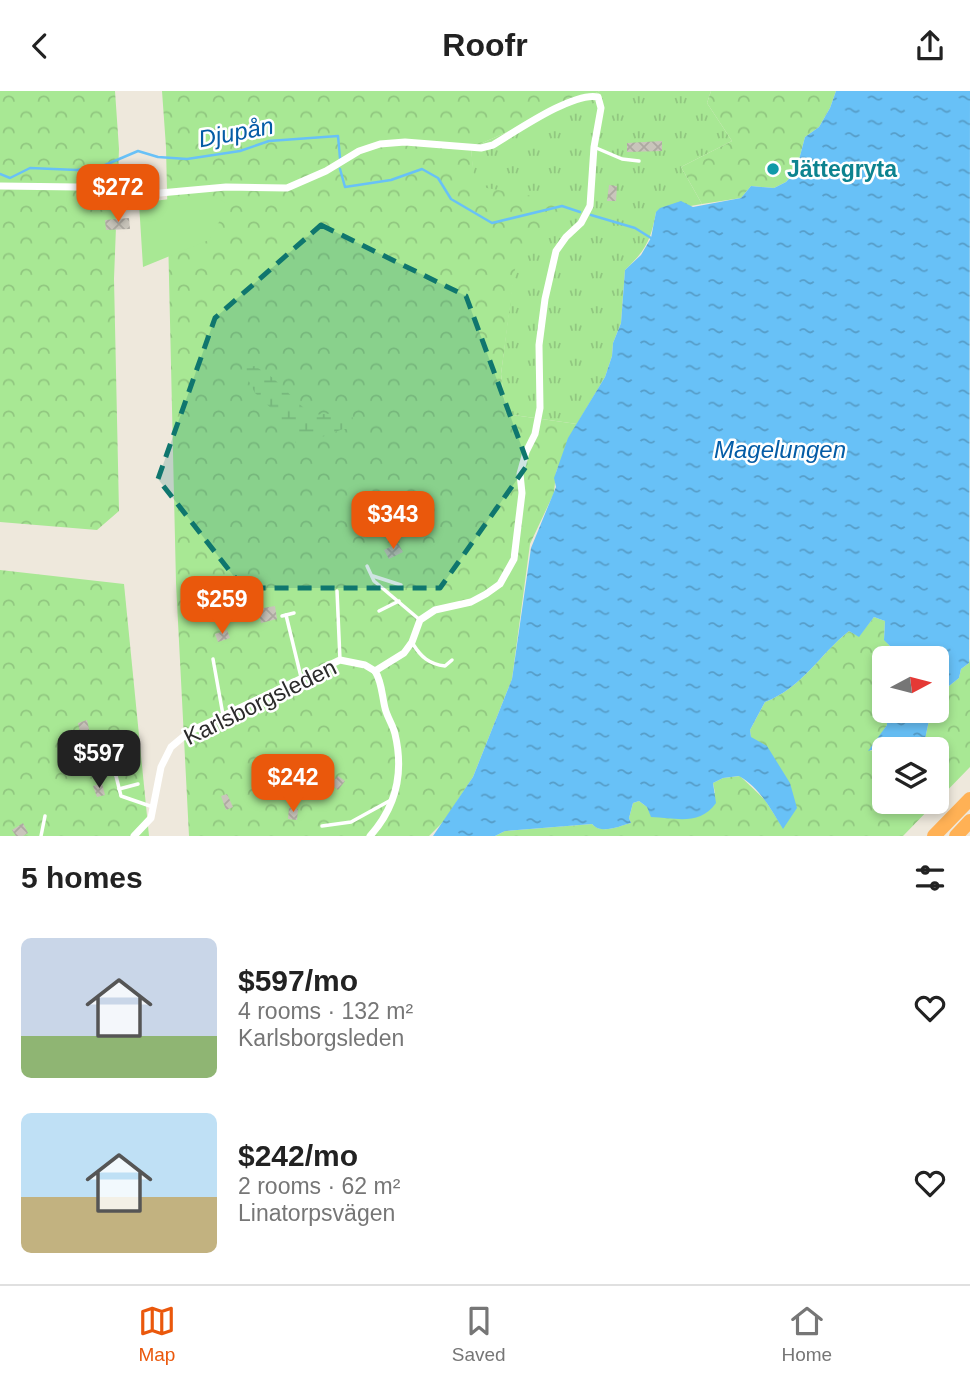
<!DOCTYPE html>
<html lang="en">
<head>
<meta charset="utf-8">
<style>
  :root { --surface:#fff; --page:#f6f6f6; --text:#222; --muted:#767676; --line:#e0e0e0; --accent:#ea580c }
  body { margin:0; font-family:Helvetica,sans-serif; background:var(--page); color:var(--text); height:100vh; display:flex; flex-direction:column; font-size:26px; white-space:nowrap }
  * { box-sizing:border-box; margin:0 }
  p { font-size:23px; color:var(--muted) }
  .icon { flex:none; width:38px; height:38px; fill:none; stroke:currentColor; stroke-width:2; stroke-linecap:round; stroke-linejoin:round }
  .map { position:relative; height:745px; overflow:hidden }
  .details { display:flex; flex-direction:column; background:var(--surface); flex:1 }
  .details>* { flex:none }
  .needle { width:46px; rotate:83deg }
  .fabs { position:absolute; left:872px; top:555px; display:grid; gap:14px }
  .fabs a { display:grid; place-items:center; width:77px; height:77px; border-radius:10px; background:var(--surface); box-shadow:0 4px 10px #0003; font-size:35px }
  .price { position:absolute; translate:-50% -60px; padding:0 16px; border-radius:14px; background:var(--accent); color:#fff; font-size:23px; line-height:46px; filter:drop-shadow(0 2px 4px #0008) }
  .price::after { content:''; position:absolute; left:50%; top:42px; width:21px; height:16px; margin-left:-10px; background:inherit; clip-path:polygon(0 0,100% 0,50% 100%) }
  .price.active { background:#222; color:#fff }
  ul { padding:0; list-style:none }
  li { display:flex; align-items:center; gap:21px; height:175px; padding:0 21px }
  li span { display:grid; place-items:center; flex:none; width:196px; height:140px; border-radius:10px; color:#555 }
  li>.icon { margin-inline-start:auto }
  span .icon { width:84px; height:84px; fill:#fffc; stroke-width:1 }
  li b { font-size:30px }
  h2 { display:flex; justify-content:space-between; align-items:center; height:84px; padding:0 21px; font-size:30px }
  header { display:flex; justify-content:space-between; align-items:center; height:91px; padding:0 21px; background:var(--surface); font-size:32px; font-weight:700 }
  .tab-bar { display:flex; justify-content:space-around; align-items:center; height:98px; border-top:2px solid var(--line); background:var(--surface); font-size:19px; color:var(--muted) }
  .tab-bar a { display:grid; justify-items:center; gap:4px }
  .tab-bar .active { color:var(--accent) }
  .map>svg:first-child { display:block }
  .grass { fill:url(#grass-tufts) }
  .forest { fill:url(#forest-crowns); fill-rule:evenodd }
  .wetland { fill:url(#wetland-marsh) }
  .park { fill:#a8e894 }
  .water { fill:url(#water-ripples) }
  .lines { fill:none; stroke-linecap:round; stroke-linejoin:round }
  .stream { stroke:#68c1f7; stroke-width:2.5 }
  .building { fill:url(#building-cross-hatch) }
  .lane { stroke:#fff; stroke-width:3.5 }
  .street { stroke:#fff; stroke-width:7 }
  .highway { stroke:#ffb155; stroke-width:14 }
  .marked { fill:#0f766e; fill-opacity:0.2; stroke:#0f766e; stroke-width:5; stroke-dasharray:14 9; stroke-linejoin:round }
  .culture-dot { fill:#0f9aa8; stroke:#fff; stroke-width:2.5 }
  .labels { text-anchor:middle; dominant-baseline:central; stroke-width:5; stroke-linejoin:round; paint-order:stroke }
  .culture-label { font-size:23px; font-weight:bold; fill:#0d838f; stroke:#fff; text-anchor:start }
  .street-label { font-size:23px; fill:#2b2b2b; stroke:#fff }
  .water-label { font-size:24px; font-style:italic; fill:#045ca6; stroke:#fff }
</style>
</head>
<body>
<header><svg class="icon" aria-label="back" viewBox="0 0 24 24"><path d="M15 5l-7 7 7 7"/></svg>Roofr<svg class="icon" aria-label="share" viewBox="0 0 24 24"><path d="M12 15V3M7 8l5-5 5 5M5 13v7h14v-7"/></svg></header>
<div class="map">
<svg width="970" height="745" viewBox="0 0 970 745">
  <defs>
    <pattern id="grass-tufts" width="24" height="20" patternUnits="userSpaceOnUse" patternTransform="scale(1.75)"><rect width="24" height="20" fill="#a8e894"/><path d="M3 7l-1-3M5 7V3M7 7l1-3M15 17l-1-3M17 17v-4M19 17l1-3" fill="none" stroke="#91c780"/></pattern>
    <pattern id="forest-crowns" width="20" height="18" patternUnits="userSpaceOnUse" patternTransform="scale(1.75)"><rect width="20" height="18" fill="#a8e894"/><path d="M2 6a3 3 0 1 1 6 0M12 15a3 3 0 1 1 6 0" fill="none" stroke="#91c780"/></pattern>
    <pattern id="wetland-marsh" width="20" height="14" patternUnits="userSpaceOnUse" patternTransform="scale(1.75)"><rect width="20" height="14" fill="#a8e894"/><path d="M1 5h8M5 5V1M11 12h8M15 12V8" fill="none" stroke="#91c780"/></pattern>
    <pattern id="water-ripples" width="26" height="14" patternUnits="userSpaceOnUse" patternTransform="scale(1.75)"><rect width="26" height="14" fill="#68c1f7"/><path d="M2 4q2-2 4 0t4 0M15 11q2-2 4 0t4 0" fill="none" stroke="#569dc8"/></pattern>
    <pattern id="building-cross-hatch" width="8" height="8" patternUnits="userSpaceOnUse" patternTransform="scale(1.75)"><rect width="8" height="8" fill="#c9c5bb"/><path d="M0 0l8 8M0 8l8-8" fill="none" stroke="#ada9a1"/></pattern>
  </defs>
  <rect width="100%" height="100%" fill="#eee8dc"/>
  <path class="grass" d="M600,0H711L707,12L732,50L681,76L702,113L656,121C651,149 646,159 625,179L621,232L613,252L612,265L605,286L577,333L506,323L501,283L516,164L474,95L471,57Z"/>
  <g class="forest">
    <polygon points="0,0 115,0 119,58 114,188 119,420 97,439 0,431"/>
    <polygon points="162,0 600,0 471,57 475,95 573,112 517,164 501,283 506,323 577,333 556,381 554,402 530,453 512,588 473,686 444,730 429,745 189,745 176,492 166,56"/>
    <polygon points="711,0 836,0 830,17 819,36 805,46 796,80 786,91 774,97 751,95 741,107 702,113 681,76 732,50 707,12"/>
    <polygon points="0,479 124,493 149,745 0,745"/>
    <path d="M874,526L885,530L884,548L890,555V567H884V610L880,617L886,621L887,634L870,660L890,654L905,656L919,653L925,648L931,620H936C936,603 947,597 959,587L961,578L969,572L970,568V676L903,745H495L505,740L592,733C603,744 618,735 631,732L629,727L633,712L639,710L647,716L715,702L713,692L723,687L740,685L765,709L783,737L751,647L750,639L765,611C802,597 820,563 849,540L859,545ZM884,658H936V710H884Z"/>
  </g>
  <polygon class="wetland" points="255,275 273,287 311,324 353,321 352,338 343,338 298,355 277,323 255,302 242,277"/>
  <polygon class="park" points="208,103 229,113 209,149 143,176 139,112"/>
  <g class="water">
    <path d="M836,0H970L969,572L961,578L959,587L944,599L936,609V567H890V555L884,549L885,530L874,526L859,546L849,540C820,563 802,597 765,611L750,639L751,646L767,655L790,692L797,717L783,738C771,718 760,697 739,685L723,687L713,692L716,712C700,735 676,727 651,726L647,716L639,710L633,712L629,727L631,732C619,735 602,744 592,733L505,740L495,745H433L473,686L512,588L531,457L556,396L554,387L568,347L605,286L612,265L613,252L621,232L625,179L641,164L651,147L656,121L660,117L681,110L693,116L741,107L751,95L774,97L786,91L796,80L805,46L819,36L830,17Z"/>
    <polygon points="884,620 931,620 925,648 919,653 905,656 890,654 868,660 887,634 886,621"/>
  </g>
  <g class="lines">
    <g class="stream">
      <polyline points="340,78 345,96 391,89 422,78 438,87 451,108 492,132 562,115 580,121"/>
      <polyline points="0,83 10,87 30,77 77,79 105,74 138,60 158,66 187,68 240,60 269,50 338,45 340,67"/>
      <polyline points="591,124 635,137 651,147"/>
    </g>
  </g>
  <g class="building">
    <polygon points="662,50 662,60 627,61 627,52"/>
    <polygon points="609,94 617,95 616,110 607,110"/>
    <polygon points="129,127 130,138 106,139 105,129"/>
    <polygon points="398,452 403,461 389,468 384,459"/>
    <polygon points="275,515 277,528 261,532 258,518"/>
    <polygon points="227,539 230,547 218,551 215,543"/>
    <polygon points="87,629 90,643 81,645 78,632"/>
    <polygon points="338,685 345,690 338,699 331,693"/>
    <polygon points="102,692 105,704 97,706 93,695"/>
    <polygon points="227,703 233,716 226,719 221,705"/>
    <polygon points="289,717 298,718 297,729 288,728"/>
    <polygon points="23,732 28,742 23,745 16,745 12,739"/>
  </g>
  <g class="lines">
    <g class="lane">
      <polyline points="594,56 622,68 639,70"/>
      <polyline points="367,475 374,490 420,529"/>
      <polyline points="373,485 401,494"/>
      <polyline points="337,500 340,569"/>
      <polyline points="379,520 399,510"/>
      <polyline points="286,524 294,522"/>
      <polyline points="282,525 286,524 301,586"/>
      <path d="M413,553C421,566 429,573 445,575L452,569"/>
      <polyline points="213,568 223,624"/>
      <polyline points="104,666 116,685 121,705 153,716"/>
      <polyline points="119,698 138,693"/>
      <polyline points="322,735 351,731 391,709"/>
      <polyline points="41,745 45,725"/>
    </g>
    <g class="street">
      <path d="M0,95L78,96L138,104L226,96L287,97L326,80L359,60L380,53L405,51L481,57L493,54C515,41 574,0 598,6L601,17L594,56L590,115L581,132L566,146L556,160L545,208L539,254L540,317L535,343L526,361L520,383L522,402L514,468L500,493L486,503L471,511L435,519L420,529L412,551L404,562L375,580"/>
      <polyline points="134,745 151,727 161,676 171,656 189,641 340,569 365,574 375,580"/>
      <path d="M370,745C396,716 404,681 395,643C393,634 387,626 385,617C382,605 382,591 375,580"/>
    </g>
    <g class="highway">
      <polyline points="934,745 970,708"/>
      <polyline points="956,745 970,730"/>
    </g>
  </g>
  <path class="marked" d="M321,134L466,205L528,373L440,497H243L158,388L215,227Z"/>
  <circle class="culture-dot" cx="773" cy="78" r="7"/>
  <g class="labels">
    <g class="culture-label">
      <text x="787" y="78">Jättegryta</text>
    </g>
    <g class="street-label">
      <text transform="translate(260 611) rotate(-26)">Karlsborgsleden</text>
    </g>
    <g class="water-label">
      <text transform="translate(236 41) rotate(-11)">Djupån</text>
      <text x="780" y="358">Magelungen</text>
    </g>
  </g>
</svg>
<div class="fabs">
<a><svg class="needle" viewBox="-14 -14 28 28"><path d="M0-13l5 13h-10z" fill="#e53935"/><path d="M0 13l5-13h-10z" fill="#767676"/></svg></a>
<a><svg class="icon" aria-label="layers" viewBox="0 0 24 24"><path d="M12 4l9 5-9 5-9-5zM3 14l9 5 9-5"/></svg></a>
</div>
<b class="price" style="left:118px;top:133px">$272</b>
<b class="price" style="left:393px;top:460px">$343</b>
<b class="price" style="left:222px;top:545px">$259</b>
<b class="price active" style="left:99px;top:699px">$597</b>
<b class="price" style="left:293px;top:723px">$242</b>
</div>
<section class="details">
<h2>5 homes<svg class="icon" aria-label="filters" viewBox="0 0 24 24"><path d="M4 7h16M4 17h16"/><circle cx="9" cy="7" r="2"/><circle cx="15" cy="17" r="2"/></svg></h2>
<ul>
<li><span style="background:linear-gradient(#c9d6e8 70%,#8fb573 0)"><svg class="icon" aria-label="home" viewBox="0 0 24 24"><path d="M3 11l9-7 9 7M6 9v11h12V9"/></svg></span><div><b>$597/mo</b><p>4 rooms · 132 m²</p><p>Karlsborgsleden</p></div><svg class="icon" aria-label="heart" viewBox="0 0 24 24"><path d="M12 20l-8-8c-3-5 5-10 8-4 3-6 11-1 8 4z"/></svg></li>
<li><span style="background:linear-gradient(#bfe0f5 60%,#c2b280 0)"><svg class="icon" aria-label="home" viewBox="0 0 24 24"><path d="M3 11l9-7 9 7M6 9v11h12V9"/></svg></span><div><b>$242/mo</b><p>2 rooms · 62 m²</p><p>Linatorpsvägen</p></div><svg class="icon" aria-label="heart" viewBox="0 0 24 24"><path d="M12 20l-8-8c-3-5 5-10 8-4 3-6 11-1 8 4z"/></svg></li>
</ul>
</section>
<nav class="tab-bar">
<a class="active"><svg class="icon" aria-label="map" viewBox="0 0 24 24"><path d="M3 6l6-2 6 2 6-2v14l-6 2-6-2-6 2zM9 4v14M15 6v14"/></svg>Map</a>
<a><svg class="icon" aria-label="saved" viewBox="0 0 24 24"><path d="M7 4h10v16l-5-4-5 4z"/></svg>Saved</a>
<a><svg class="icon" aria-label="home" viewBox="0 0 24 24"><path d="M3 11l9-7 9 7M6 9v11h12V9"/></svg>Home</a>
</nav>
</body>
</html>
